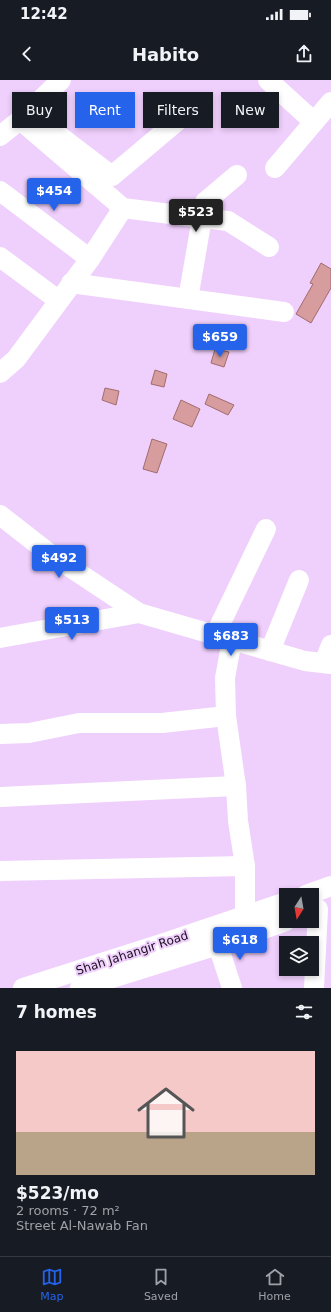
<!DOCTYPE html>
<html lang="en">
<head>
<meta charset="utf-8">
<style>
  :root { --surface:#171b24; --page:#242831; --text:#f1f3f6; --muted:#9ea1a6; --line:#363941; --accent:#2563eb }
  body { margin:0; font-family:"DejaVu Sans",sans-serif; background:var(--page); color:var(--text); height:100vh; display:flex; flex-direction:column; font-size:15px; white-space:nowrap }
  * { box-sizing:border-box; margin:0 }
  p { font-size:13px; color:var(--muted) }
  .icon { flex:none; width:22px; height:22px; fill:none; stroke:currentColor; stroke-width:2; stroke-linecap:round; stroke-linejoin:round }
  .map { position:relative; height:908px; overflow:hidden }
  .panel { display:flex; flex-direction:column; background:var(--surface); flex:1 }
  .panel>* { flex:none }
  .hud { position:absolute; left:12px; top:12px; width:307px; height:36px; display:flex; gap:8px }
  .needle { width:26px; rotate:191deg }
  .buttons { position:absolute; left:279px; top:808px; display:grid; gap:8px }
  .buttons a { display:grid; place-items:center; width:40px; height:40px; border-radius:0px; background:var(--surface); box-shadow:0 2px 6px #0003; font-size:20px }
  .price { position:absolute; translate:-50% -34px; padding:0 9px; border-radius:4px; background:var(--accent); color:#fff; font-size:13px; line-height:26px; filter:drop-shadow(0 1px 2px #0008) }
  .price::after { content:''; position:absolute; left:50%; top:24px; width:12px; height:9px; margin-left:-6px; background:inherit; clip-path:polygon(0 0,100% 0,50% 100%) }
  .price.current { background:#222; color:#fff }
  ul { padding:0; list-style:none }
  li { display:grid; align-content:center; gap:8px; height:212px; padding:0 16px }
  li+li { border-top:1px solid var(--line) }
  li span { display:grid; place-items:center; height:124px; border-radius:0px; color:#555 }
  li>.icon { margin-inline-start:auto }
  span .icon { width:72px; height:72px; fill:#fffc; stroke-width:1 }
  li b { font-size:17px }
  h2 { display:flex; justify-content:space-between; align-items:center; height:48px; padding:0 16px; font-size:17px }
  .tag { padding:0 14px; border-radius:0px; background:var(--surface); box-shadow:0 2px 6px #0003; font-size:14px; line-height:36px }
  .tag.current { background:var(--accent); color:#fff }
  .status { display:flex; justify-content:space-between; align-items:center; height:28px; padding:0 20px; background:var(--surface); direction:ltr }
  .status svg { height:11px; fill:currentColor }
  header { display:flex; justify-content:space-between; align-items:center; height:52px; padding:0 16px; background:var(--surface); font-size:18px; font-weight:700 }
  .menu { display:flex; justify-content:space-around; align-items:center; height:56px; border-top:1px solid var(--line); background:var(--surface); font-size:11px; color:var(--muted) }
  .menu a { display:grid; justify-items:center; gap:2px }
  .menu .current { color:var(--accent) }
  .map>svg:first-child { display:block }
  .building { fill:#d69c9e; stroke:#a16c6e }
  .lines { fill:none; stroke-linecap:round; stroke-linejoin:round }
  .minor { stroke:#fff; stroke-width:20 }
  .labels { text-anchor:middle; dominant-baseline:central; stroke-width:4; stroke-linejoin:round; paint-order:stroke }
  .street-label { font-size:12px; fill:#1b1020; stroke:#efcffc }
</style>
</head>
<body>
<div class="status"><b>12:42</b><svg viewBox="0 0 49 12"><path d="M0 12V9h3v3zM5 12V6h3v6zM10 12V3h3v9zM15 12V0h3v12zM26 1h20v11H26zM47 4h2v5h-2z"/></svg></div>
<header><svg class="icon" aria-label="back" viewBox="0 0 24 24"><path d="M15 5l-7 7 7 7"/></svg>Habito<svg class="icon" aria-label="share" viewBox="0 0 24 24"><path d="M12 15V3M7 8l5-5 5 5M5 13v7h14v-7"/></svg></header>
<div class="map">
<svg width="331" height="908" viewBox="0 0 331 908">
  <rect width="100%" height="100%" fill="#efcffc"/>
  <g class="building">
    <polygon points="321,183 331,189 331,208 311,243 296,234 313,204 310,203"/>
    <polygon points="215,269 229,272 224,287 211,283"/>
    <polygon points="155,290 167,294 164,307 151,304"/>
    <polygon points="105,308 119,311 116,325 102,320"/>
    <polygon points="209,314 234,325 228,335 205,324"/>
    <polygon points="181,320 200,329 192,347 173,339"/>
    <polygon points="152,359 167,364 157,393 143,389"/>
  </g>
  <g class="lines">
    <g class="minor">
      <polyline points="268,0 314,42"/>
      <polyline points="20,40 123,128 202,138 205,122 237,95"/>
      <polyline points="45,45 112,96 182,37"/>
      <polyline points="0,56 20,40 61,0"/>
      <polyline points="275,88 331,22"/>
      <polyline points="0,111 90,179"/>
      <polyline points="0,177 58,220"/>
      <polyline points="71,203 284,232"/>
      <polyline points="188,219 202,138 228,141 269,167"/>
      <polyline points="0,293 16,279 90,179 123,128"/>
      <polyline points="0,435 50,474 139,533 305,581 331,584"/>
      <polyline points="215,555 266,449"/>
      <polyline points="0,558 139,533"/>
      <polyline points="232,560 225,598 226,636 236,706 238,741 245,786 245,836"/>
      <polyline points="270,571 299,500"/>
      <polyline points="324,583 331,565"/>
      <polyline points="0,654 29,653 79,643 162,643 226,636"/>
      <polyline points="0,717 236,706"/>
      <polyline points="0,791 245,786"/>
      <polyline points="306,815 331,806"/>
      <polyline points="218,865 232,908"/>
      <polyline points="23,908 161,864 286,822"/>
      <polyline points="80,908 218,865 286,841"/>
      <polyline points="314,908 318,829"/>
    </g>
  </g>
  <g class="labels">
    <g class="street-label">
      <text transform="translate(132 873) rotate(-18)">Shah Jahangir Road</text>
    </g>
  </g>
</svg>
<div class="buttons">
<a><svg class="needle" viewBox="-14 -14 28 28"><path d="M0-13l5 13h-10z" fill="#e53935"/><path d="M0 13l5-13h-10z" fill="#9ea1a6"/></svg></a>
<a><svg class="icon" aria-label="layers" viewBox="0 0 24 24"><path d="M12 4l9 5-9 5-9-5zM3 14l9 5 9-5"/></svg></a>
</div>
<b class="price" style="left:54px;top:132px">$454</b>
<b class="price current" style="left:196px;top:153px">$523</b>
<b class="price" style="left:220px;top:278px">$659</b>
<b class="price" style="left:59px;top:499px">$492</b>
<b class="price" style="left:72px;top:561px">$513</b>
<b class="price" style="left:231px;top:577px">$683</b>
<b class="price" style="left:240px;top:881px">$618</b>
<div class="hud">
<a class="tag">Buy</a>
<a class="tag current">Rent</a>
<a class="tag">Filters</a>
<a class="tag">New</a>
</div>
</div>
<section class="panel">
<h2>7 homes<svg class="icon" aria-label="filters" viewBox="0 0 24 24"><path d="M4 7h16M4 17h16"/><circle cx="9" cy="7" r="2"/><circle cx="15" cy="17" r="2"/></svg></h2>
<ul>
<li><span style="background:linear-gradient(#f6c9c9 65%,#b9a48a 0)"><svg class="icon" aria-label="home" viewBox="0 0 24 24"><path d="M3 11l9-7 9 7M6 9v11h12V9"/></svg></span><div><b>$523/mo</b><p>2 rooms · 72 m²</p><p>Street Al-Nawab Fan</p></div></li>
</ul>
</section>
<nav class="menu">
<a class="current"><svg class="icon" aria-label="map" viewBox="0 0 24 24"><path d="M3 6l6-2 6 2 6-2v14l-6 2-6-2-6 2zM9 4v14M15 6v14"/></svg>Map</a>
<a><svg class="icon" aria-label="saved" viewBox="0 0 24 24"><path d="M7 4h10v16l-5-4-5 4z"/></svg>Saved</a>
<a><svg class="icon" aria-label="home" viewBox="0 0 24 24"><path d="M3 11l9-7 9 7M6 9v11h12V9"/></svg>Home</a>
</nav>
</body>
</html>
